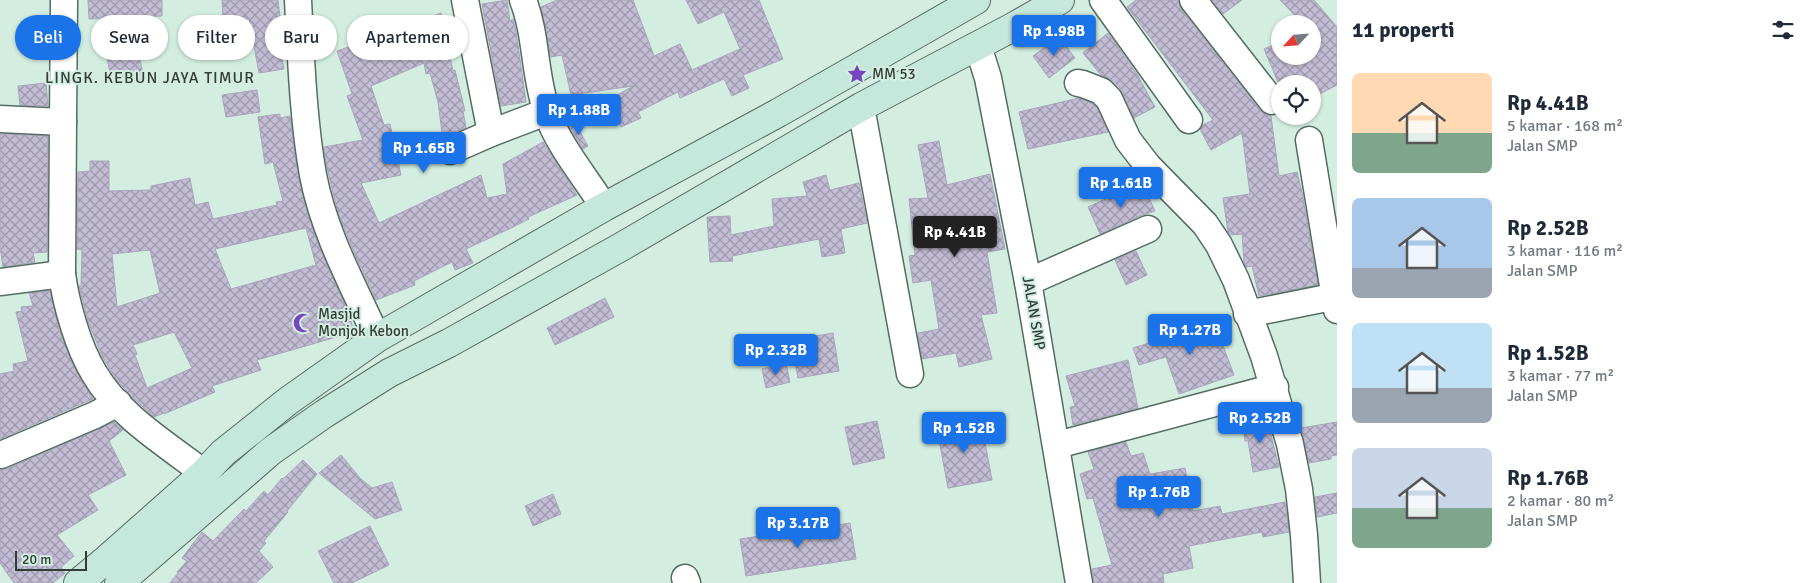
<!DOCTYPE html>
<html lang="id">
<head>
<meta charset="utf-8">
<style>
  :root { --surface:#fff; --page:#f2f2f3; --text:#1f2937; --muted:#747a83; --accent:#1a73e8 }
  body { margin:0; font-family:Signika,sans-serif; background:var(--page); color:var(--text); height:100vh; display:flex; flex-direction:column; font-size:19px; white-space:nowrap }
  * { box-sizing:border-box; margin:0 }
  p { font-size:16px; color:var(--muted) }
  .icon { flex:none; width:28px; height:28px; fill:none; stroke:currentColor; stroke-width:2; stroke-linecap:round; stroke-linejoin:round }
  .map { position:relative; flex:1; overflow:hidden }
  .details { display:flex; flex-direction:column; background:var(--surface); width:475px }
  .details>* { flex:none }
  .guide { position:absolute; left:15px; top:15px; width:475px; height:45px; display:flex; gap:10px }
  .needle { width:32px; rotate:244deg }
  .tools { position:absolute; left:1271px; top:15px; display:grid; gap:10px }
  .tools a { display:grid; place-items:center; width:50px; height:50px; border-radius:50%; background:var(--surface); box-shadow:0 1px 4px #0004; font-size:25px }
  .scale { position:absolute; left:15px; bottom:12px; width:72px; box-sizing:border-box; padding-left:5px; border:2px solid #323d38; border-top:0; font-size:14px; line-height:18px; white-space:nowrap; color:#323d38; -webkit-text-stroke:4px #d3eee1; paint-order:stroke }
  .price { position:absolute; translate:-50% -42px; padding:0 11px; border-radius:5px; background:var(--accent); color:#fff; font-size:16px; line-height:32px; filter:drop-shadow(0 1px 2px #0008) }
  .price::after { content:''; position:absolute; left:50%; top:30px; width:15px; height:11px; margin-left:-8px; background:inherit; clip-path:polygon(0 0,100% 0,50% 100%) }
  .price.on { background:#222; color:#fff }
  ul { padding:0; list-style:none }
  li { display:flex; align-items:center; gap:15px; height:125px; padding:0 15px }
  li span { display:grid; place-items:center; flex:none; width:140px; height:100px; border-radius:8px; color:#555 }
  li>.icon { margin-inline-start:auto }
  span .icon { width:60px; height:60px; fill:#fffc; stroke-width:1 }
  li b { font-size:21px }
  h2 { display:flex; justify-content:space-between; align-items:center; height:60px; padding:0 15px; font-size:21px }
  .tag { padding:0 18px; border-radius:22px; background:var(--surface); box-shadow:0 1px 4px #0004; font-size:18px; line-height:45px }
  .tag.on { background:var(--accent); color:#fff }
  main { display:flex; flex:1; min-height:0 }
  .map>svg:first-child { display:block }
  .building { fill:url(#building-cross-hatch); stroke:#aaa5bb; fill-rule:evenodd }
  .lines { fill:none; stroke-linecap:round; stroke-linejoin:round }
  .street-casing { stroke:#546c62; stroke-width:29 }
  .secondary-casing { stroke:#546c62; stroke-width:30 }
  .street { stroke:#fff; stroke-width:26 }
  .secondary { stroke:#c6e7db; stroke-width:28 }
  .labels { text-anchor:middle; dominant-baseline:central; stroke-width:4; stroke-linejoin:round; paint-order:stroke }
  .poi-label { font-size:15px; fill:#323d38; stroke:#d3eee1; text-anchor:start }
  .street-label { font-size:15px; fill:#323d38; stroke:#d3eee1 }
  .neighbourhood-label { font-size:16px; letter-spacing:1px; fill:#323d38; stroke:#d3eee1 }
</style>
</head>
<body>
<main>
<div class="map">
<svg width="1337" height="583" viewBox="0 0 1337 583">
  <defs>
    <pattern id="building-cross-hatch" width="8" height="8" patternUnits="userSpaceOnUse" patternTransform="scale(1.25)"><rect width="8" height="8" fill="#c2bcd4"/><path d="M0 0l8 8M0 8l8-8" fill="none" stroke="#9e9aad"/></pattern>
  </defs>
  <rect width="100%" height="100%" fill="#d3eee1"/>
  <g class="building">
    <polygon points="88,0 162,0 162,16 89,19"/>
    <polygon points="222,0 278,0 280,18 275,19 284,69 259,73 249,19 223,19"/>
    <polygon points="507,0 510,21 513,19 516,31 526,102 501,106 482,4"/>
    <polygon points="557,0 633,0 654,56 680,44 692,70 740,49 724,12 698,24 686,0 759,0 783,59 743,75 749,88 732,96 724,79 680,98 678,92 638,112 641,118 621,127 609,100 633,86 571,95 562,55 551,57 541,7"/>
    <polygon points="1136,0 1178,0 1181,9 1260,110 1266,115 1271,116 1279,176 1297,172 1302,192 1318,285 1259,296 1252,266 1246,267 1244,262 1242,234 1231,235 1228,232 1223,198 1250,194 1242,133 1211,150 1200,129 1203,125 1213,120 1127,7"/>
    <polygon points="1212,0 1242,0 1223,14"/>
    <polygon points="1280,0 1314,0 1337,27 1337,85 1312,98 1312,84 1280,84 1280,87 1264,49 1280,42 1280,56 1312,56 1312,24 1303,24"/>
    <polygon points="441,13 444,38 446,38 453,71 455,70 465,111 463,111 466,128 459,131 442,133 438,102 430,73 426,74 424,63 371,86 384,125 390,124 401,175 361,183 379,223 481,175 487,198 507,194 503,164 543,142 577,195 528,217 529,219 511,228 466,249 473,263 455,270 452,262 414,281 415,285 376,300 354,252 338,213 328,172 324,151 324,147 363,140 347,96 352,94 337,51 379,36 384,52 417,39 415,23"/>
    <polygon points="144,20 151,58 140,60 145,82 110,73 107,58 128,54 122,21"/>
    <polygon points="1108,33 1137,74 1155,107 1134,118 1120,88 1111,80 1100,74 1083,53"/>
    <polygon points="38,35 49,37 49,57 33,52"/>
    <polygon points="1059,37 1075,58 1049,78 1033,56"/>
    <polygon points="46,83 48,106 20,105 18,86"/>
    <polygon points="257,90 260,112 226,117 222,95"/>
    <polygon points="1079,98 1093,104 1097,108 1108,132 1028,149 1019,112"/>
    <path d="M280,114V118L290,116L295,156L304,201L318,244L349,314L354,332L257,360L261,370L212,386L215,392L164,414V413L154,417L131,396L116,379L102,356L88,321L79,286H81L82,250L77,249L78,172L90,171V161H109V191L151,190V186L190,178L195,205L208,202L213,219L277,205L276,202L283,201L273,162L265,164L258,117ZM306,228L316,265L231,289L215,249ZM150,250L160,293L117,307L112,254ZM174,332L192,368L147,388L135,355L137,354L133,345Z"/>
    <polygon points="575,123 588,146 583,149 569,126"/>
    <polygon points="0,134 48,136 47,252 33,253 35,262 3,267 0,247"/>
    <polygon points="939,141 947,185 990,174 1005,249 987,252 997,313 981,315 992,359 959,367 956,353 922,359 918,333 939,329 931,280 913,283 909,256 915,255 909,199 928,198 918,145"/>
    <polygon points="826,175 830,190 859,183 867,223 841,229 845,253 822,257 819,239 732,256 733,261 710,262 707,217 730,216 731,235 774,226 772,199 807,196 803,182"/>
    <polygon points="1143,185 1155,211 1142,215 1100,234 1088,207 1119,193 1120,196"/>
    <polygon points="1136,251 1147,275 1126,285 1115,260"/>
    <polygon points="50,291 59,329 69,356 81,380 93,399 0,439 0,374 14,371 13,364 28,361 16,312 22,311 21,307 33,306 29,293"/>
    <polygon points="605,298 614,317 555,345 547,328"/>
    <polygon points="1213,319 1234,375 1179,394 1166,357 1139,365 1133,348 1172,336 1170,333"/>
    <polygon points="833,333 839,371 798,378 791,340"/>
    <polygon points="1128,360 1138,408 1073,425 1070,407 1075,406 1066,376"/>
    <polygon points="786,363 790,382 766,388 762,369"/>
    <polygon points="1266,415 1279,467 1253,472 1248,441 1245,441 1243,420"/>
    <polygon points="877,421 885,458 853,465 845,427"/>
    <polygon points="981,421 992,480 948,488 937,429"/>
    <polygon points="114,422 123,430 109,441 126,475 88,495 98,510 57,535 74,556 61,567 65,573 53,583 14,583 0,563 0,470 7,469"/>
    <polygon points="1337,422 1337,455 1331,456 1331,459 1309,463 1301,428"/>
    <polygon points="1126,442 1131,456 1143,453 1150,474 1185,468 1193,511 1220,506 1222,514 1285,502 1289,532 1263,537 1262,532 1189,546 1193,568 1163,574 1164,583 1094,583 1092,569 1112,565 1093,498 1087,499 1080,474 1094,469 1088,452"/>
    <polygon points="341,455 360,478 372,488 392,482 402,510 375,519 319,473"/>
    <polygon points="303,460 317,474 287,511 288,512 264,541 266,543 259,551 273,567 256,583 170,583 178,573 177,572 187,561 182,558 202,532 213,541 244,509 246,511 264,491 268,495 282,478 283,479"/>
    <polygon points="1337,493 1337,513 1317,517 1315,497"/>
    <polygon points="553,494 561,514 533,526 525,506"/>
    <polygon points="850,523 856,559 746,576 740,539"/>
    <polygon points="370,526 389,565 352,583 334,583 318,551"/>
  </g>
  <g class="lines">
    <defs>
      <g id="street">
        <path d="M298,0C301,58 303,118 313,175C324,233 353,285 377,338"/>
        <polyline points="465,0 491,133"/>
        <path d="M523,0C537,36 534,76 547,112C557,144 586,178 604,207"/>
        <polyline points="1103,0 1189,120"/>
        <polyline points="1193,0 1272,101"/>
        <polyline points="978,46 988,78 1028,282 1079,583"/>
        <polyline points="1078,83 1083,84 1101,91 1109,99 1128,140 1148,166 1205,224 1219,245 1236,280 1264,356 1290,444 1299,489 1304,535 1307,583"/>
        <polyline points="861,107 910,374"/>
        <polyline points="0,119 63,122 62,274"/>
        <polyline points="63,122 64,0"/>
        <polyline points="1309,140 1337,310"/>
        <polyline points="450,151 491,133 546,112"/>
        <path d="M0,282L62,274C66,304 78,347 94,373C118,415 166,444 204,473"/>
        <polyline points="1028,282 1148,229"/>
        <polyline points="1247,314 1337,296"/>
        <polyline points="1057,445 1275,387"/>
        <polyline points="1,455 95,415 118,403"/>
        <polyline points="685,578 687,583"/>
      </g>
      <g id="secondary">
        <polyline points="78,583 107,559 204,473 223,453 288,401 377,338 604,207 778,113 976,0"/>
        <polyline points="119,583 271,451 324,414 389,373 449,343 621,247 861,107 1013,27 1060,0"/>
      </g>
    </defs>
    <use href="#street" class="street-casing"/>
    <use href="#secondary" class="secondary-casing"/>
    <use href="#street" class="street"/>
    <use href="#secondary" class="secondary"/>
  </g>
  <defs>
    <symbol id="sight-bare" viewBox="-9 -9 18 18"><path d="M0-6L1.8-2.2L6-1.7L2.9 1.2L3.7 5.4L0 3.3L-3.7 5.4L-2.9 1.2L-6-1.7L-1.8-2.2Z" fill="#7546be" stroke="#d3eee1" stroke-width="2.5" paint-order="stroke"/></symbol>
    <symbol id="mosque-bare" viewBox="-9 -9 18 18"><path d="M3.5-4.9A6 6 0 1 0 3.5 4.9A5 5 0 1 1 3.5-4.9Z" fill="#7546be" stroke="#d3eee1" stroke-width="2.5" paint-order="stroke"/></symbol>
  </defs>
  <g fill-rule="evenodd">
    <use href="#sight-bare" x="843" y="60" width="28" height="28"/>
    <use href="#mosque-bare" x="289" y="309" width="28" height="28"/>
  </g>
  <g class="labels">
    <g class="poi-label">
      <text x="872" y="74">MM 53</text>
      <text x="318" y="314">Masjid<tspan x="318" dy="17">Monjok Kebon</tspan></text>
    </g>
    <g class="street-label">
      <text transform="translate(1034 313) rotate(80)">JALAN SMP</text>
    </g>
    <g class="neighbourhood-label">
      <text x="150" y="78">LINGK. KEBUN JAYA TIMUR</text>
    </g>
  </g>
</svg>
<div class="tools">
<a><svg class="needle" viewBox="-14 -14 28 28"><path d="M0-13l5 13h-10z" fill="#e53935"/><path d="M0 13l5-13h-10z" fill="#747a83"/></svg></a>
<a><svg class="icon" aria-label="locate" viewBox="0 0 24 24"><circle cx="12" cy="12" r="6"/><path d="M12 2v4M12 18v4M2 12h4M18 12h4"/></svg></a>
</div>
<div class="scale">20 m</div>
<b class="price" style="left:1054px;top:57px">Rp 1.98B</b>
<b class="price" style="left:579px;top:136px">Rp 1.88B</b>
<b class="price" style="left:424px;top:174px">Rp 1.65B</b>
<b class="price" style="left:1121px;top:209px">Rp 1.61B</b>
<b class="price on" style="left:955px;top:258px">Rp 4.41B</b>
<b class="price" style="left:1190px;top:356px">Rp 1.27B</b>
<b class="price" style="left:776px;top:376px">Rp 2.32B</b>
<b class="price" style="left:1260px;top:444px">Rp 2.52B</b>
<b class="price" style="left:964px;top:454px">Rp 1.52B</b>
<b class="price" style="left:1159px;top:518px">Rp 1.76B</b>
<b class="price" style="left:798px;top:549px">Rp 3.17B</b>
<div class="guide">
<a class="tag on">Beli</a>
<a class="tag">Sewa</a>
<a class="tag">Filter</a>
<a class="tag">Baru</a>
<a class="tag">Apartemen</a>
</div>
</div>
<section class="details">
<h2>11 properti<svg class="icon" aria-label="filters" viewBox="0 0 24 24"><path d="M4 7h16M4 17h16"/><circle cx="9" cy="7" r="2"/><circle cx="15" cy="17" r="2"/></svg></h2>
<ul>
<li><span style="background:linear-gradient(#ffd9b3 60%,#7fa58c 0)"><svg class="icon" aria-label="home" viewBox="0 0 24 24"><path d="M3 11l9-7 9 7M6 9v11h12V9"/></svg></span><div><b>Rp 4.41B</b><p>5 kamar · 168 m²</p><p>Jalan SMP</p></div></li>
<li><span style="background:linear-gradient(#a9c7e8 70%,#9aa5b1 0)"><svg class="icon" aria-label="home" viewBox="0 0 24 24"><path d="M3 11l9-7 9 7M6 9v11h12V9"/></svg></span><div><b>Rp 2.52B</b><p>3 kamar · 116 m²</p><p>Jalan SMP</p></div></li>
<li><span style="background:linear-gradient(#bfe0f5 65%,#9aa5b1 0)"><svg class="icon" aria-label="home" viewBox="0 0 24 24"><path d="M3 11l9-7 9 7M6 9v11h12V9"/></svg></span><div><b>Rp 1.52B</b><p>3 kamar · 77 m²</p><p>Jalan SMP</p></div></li>
<li><span style="background:linear-gradient(#c9d6e8 60%,#7fa58c 0)"><svg class="icon" aria-label="home" viewBox="0 0 24 24"><path d="M3 11l9-7 9 7M6 9v11h12V9"/></svg></span><div><b>Rp 1.76B</b><p>2 kamar · 80 m²</p><p>Jalan SMP</p></div></li>
</ul>
</section>
</main>
</body>
</html>
